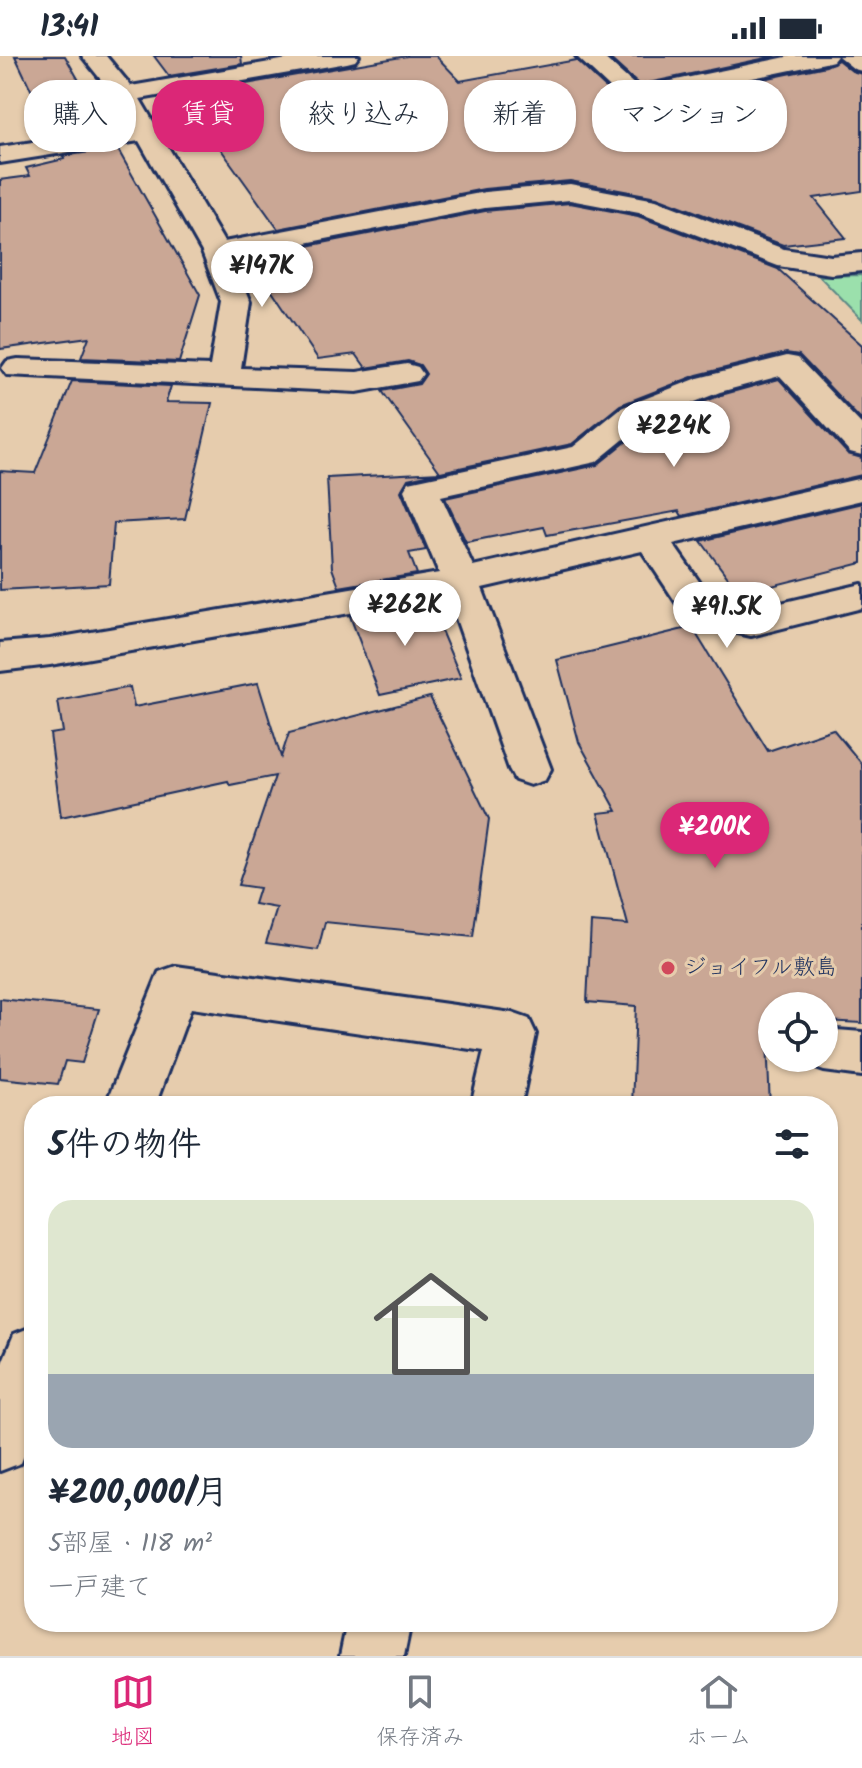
<!DOCTYPE html>
<html lang="ja">
<head>
<meta charset="utf-8">
<style>
  :root { --surface:#fff; --page:#f6f6f7; --text:#1f2937; --muted:#747a83; --line:#e0e1e3; --accent:#db2777 }
  body { margin:0; font-family:Kalam,"Klee One",sans-serif; background:var(--page); color:var(--text); height:100vh; display:flex; flex-direction:column; font-size:30px; white-space:nowrap }
  * { box-sizing:border-box; margin:0 }
  p { font-size:26px; color:var(--muted) }
  .icon { flex:none; width:44px; height:44px; fill:none; stroke:currentColor; stroke-width:2; stroke-linecap:round; stroke-linejoin:round }
  .map { position:relative; flex:1; overflow:hidden }
  .sheet { position:absolute; left:24px; top:1040px; width:814px; height:536px; display:flex; flex-direction:column; background:var(--surface); border-radius:32px; box-shadow:0 2px 6px #0004 }
  .sheet>* { flex:none }
  .top-card { position:absolute; left:24px; top:24px; width:814px; height:72px; display:flex; gap:16px }
  .tools { position:absolute; left:758px; top:936px; display:grid; gap:16px }
  .tools a { display:grid; place-items:center; width:80px; height:80px; border-radius:50%; background:var(--surface); box-shadow:0 2px 6px #0004; font-size:40px }
  .price { position:absolute; translate:-50% -68px; padding:0 18px; border-radius:28px; background:#fff; color:#222; font-size:26px; line-height:52px; filter:drop-shadow(0 2px 4px #0008) }
  .price::after { content:''; position:absolute; left:50%; top:48px; width:24px; height:18px; margin-left:-12px; background:inherit; clip-path:polygon(0 0,100% 0,50% 100%) }
  .price.active { background:var(--accent); color:#fff }
  ul { padding:0; list-style:none }
  li { display:grid; align-content:center; gap:16px; height:424px; padding:0 24px }
  li span { display:grid; place-items:center; height:248px; border-radius:24px; color:#555 }
  li>.icon { margin-inline-start:auto }
  span .icon { width:144px; height:144px; fill:#fffc; stroke-width:1 }
  li b { font-size:34px }
  h2 { display:flex; justify-content:space-between; align-items:center; height:96px; padding:0 24px; font-size:34px }
  .tag { padding:0 28px; border-radius:32px; background:var(--surface); box-shadow:0 2px 6px #0004; font-size:28px; line-height:72px }
  .tag.active { background:var(--accent); color:#fff }
  .status { display:flex; justify-content:space-between; align-items:center; height:56px; padding:0 40px; background:var(--surface); direction:ltr }
  .status svg { height:22px; fill:currentColor }
  .menu { display:flex; justify-content:space-around; align-items:center; height:112px; border-top:2px solid var(--line); background:var(--surface); font-size:22px; color:var(--muted) }
  .menu a { display:grid; justify-items:center; gap:4px }
  .menu .active { color:var(--accent) }
  .map>svg:first-child { display:block }
  .green { fill:#9be0ac; stroke:#5b8885; stroke-width:2 }
  .building { fill:#caa795; stroke:#1b2f5e; stroke-width:2 }
  .lines { fill:none; stroke-linecap:round; stroke-linejoin:round }
  .minor-casing { stroke:#1b2f5e; stroke-width:6 }
  .minor { fill:#e6ccad; fill-rule:evenodd }
  .poi-dot { fill:#d1495b; stroke:#e6ccad; stroke-width:3 }
  .labels { text-anchor:middle; dominant-baseline:central; stroke-width:6; stroke-linejoin:round; paint-order:stroke }
  .poi-label { font-size:22px; fill:#1b2f5e; stroke:#e6ccad; text-anchor:start }
</style>
</head>
<body>
<div class="status"><b>13:41</b><svg viewBox="0 0 49 12"><path d="M0 12V9h3v3zM5 12V6h3v6zM10 12V3h3v9zM15 12V0h3v12zM26 1h20v11H26zM47 4h2v5h-2z"/></svg></div>
<div class="map">
<svg width="862" height="1600" viewBox="0 0 862 1600">
  <rect width="100%" height="100%" fill="#e6ccad"/>
  <filter id="ink" filterUnits="userSpaceOnUse"><feTurbulence type="fractalNoise" baseFrequency=".0125" numOctaves="2"/><feDisplacementMap in="SourceGraphic" scale="16" xChannelSelector="R" yChannelSelector="G"/><feConvolveMatrix kernelMatrix="1 2 1 2 8 2 1 2 1" color-interpolation-filters="sRGB"/></filter>
  <g filter="url(#ink)">
    <polygon class="green" points="862,219 862,264 819,220"/>
    <g class="building">
      <polygon points="15,0 65,0 106,72 53,80"/>
      <polygon points="154,0 241,0 242,8 169,20"/>
      <polygon points="407,0 436,0 460,25 576,4 622,47 634,50 826,10 838,4 852,15 862,18 862,135 814,142 846,182 783,189 657,141 570,125 484,133 278,173 182,39"/>
      <polygon points="607,0 776,0 639,29"/>
      <polygon points="117,92 200,239 179,306 81,302 89,281 0,293 0,124 30,120 26,112 64,103 63,100"/>
      <polygon points="570,147 638,160 778,213 862,289 862,365 799,299 786,297 697,319 620,349 572,388 408,423 401,435 426,494 409,497 417,518 339,531 332,512 327,422 440,416 382,335 419,328 426,318 420,309 408,305 366,312 356,298 318,303 257,212 300,203 292,193 485,155"/>
      <polygon points="779,323 848,398 862,402 862,419 682,460 679,455 547,479 544,471 466,486 445,442 597,409 647,369 721,339"/>
      <polygon points="72,325 171,330 166,346 212,347 185,463 114,467 109,528 0,534 0,415 35,417"/>
      <polygon points="862,447 862,507 740,538 701,485"/>
      <polygon points="429,546 461,622 380,639 350,560"/>
      <polygon points="692,571 768,695 833,673 862,708 862,967 824,965 824,950 772,950 772,963 766,962 770,1050 632,1050 636,950 587,946 591,866 628,869 598,757 617,755 579,686 557,604"/>
      <polygon points="258,627 281,701 289,677 430,641 489,763 473,881 325,866 318,894 266,887 277,852 254,848 259,832 238,829 275,720 230,729 228,725 61,761 50,678 63,676 58,645 130,631 134,651"/>
      <polygon points="0,943 99,953 82,1007 65,1005 58,1028 0,1022"/>
    </g>
    <g class="lines">
      <defs>
        <g id="minor">
          <polygon points="82,0 106,0 131,30 305,0 359,0 355,5 347,7 140,43 224,186 485,136 570,128 656,144 784,193 831,200 862,197 862,215 831,218 778,210 639,157 570,144 485,152 233,201 251,246 241,312 357,316 407,308 418,311 423,318 418,325 357,336 7,319 2,312 7,305 18,303 210,310 221,246 202,196 139,85 0,107 0,91 131,71 114,40"/>
          <polygon points="576,0 602,0 638,32 791,0 837,0 833,5 825,7 633,47 624,45"/>
          <polygon points="838,0 862,0 862,15 854,13"/>
          <polygon points="787,300 798,302 862,369 862,399 850,396 780,320 720,336 645,366 596,406 441,440 473,510 862,422 862,444 673,488 714,547 751,554 862,528 862,552 751,580 689,566 642,495 482,532 551,713 545,724 530,729 515,724 509,713 448,540 50,609 0,615 0,587 50,583 439,517 404,434 409,426 573,391 621,352 698,322"/>
          <polygon points="176,910 512,957 529,963 536,978 521,1050 471,1050 484,995 191,952 155,1050 105,1050 159,916"/>
          <polygon points="824,973 862,976 862,1020 824,1015 807,1009 803,1002 824,1002"/>
          <polygon points="34,1270 34,1374 21,1407 0,1415 0,1312 14,1278"/>
          <polygon points="347,1566 411,1566 404,1600 340,1600"/>
        </g>
      </defs>
      <use href="#minor" class="minor-casing"/>
      <use href="#minor" class="minor"/>
    </g>
  </g>
  <circle class="poi-dot" cx="668" cy="912" r="8"/>
  <g class="labels">
    <g class="poi-label">
      <text x="684" y="912">ジョイフル敷島</text>
    </g>
  </g>
</svg>
<div class="tools">
<a><svg class="icon" aria-label="locate" viewBox="0 0 24 24"><circle cx="12" cy="12" r="6"/><path d="M12 2v4M12 18v4M2 12h4M18 12h4"/></svg></a>
</div>
<b class="price" style="left:262px;top:253px">¥147K</b>
<b class="price" style="left:674px;top:413px">¥224K</b>
<b class="price" style="left:405px;top:592px">¥262K</b>
<b class="price" style="left:727px;top:594px">¥91.5K</b>
<b class="price active" style="left:715px;top:814px">¥200K</b>
<div class="top-card">
<a class="tag">購入</a>
<a class="tag active">賃貸</a>
<a class="tag">絞り込み</a>
<a class="tag">新着</a>
<a class="tag">マンション</a>
</div>
<section class="sheet">
<h2>5件の物件<svg class="icon" aria-label="filters" viewBox="0 0 24 24"><path d="M4 7h16M4 17h16"/><circle cx="9" cy="7" r="2"/><circle cx="15" cy="17" r="2"/></svg></h2>
<ul>
<li><span style="background:linear-gradient(#dfe7d0 70%,#9aa5b1 0)"><svg class="icon" aria-label="home" viewBox="0 0 24 24"><path d="M3 11l9-7 9 7M6 9v11h12V9"/></svg></span><div><b>¥200,000/月</b><p>5部屋 · 118 m²</p><p>一戸建て</p></div></li>
</ul>
</section>
</div>
<nav class="menu">
<a class="active"><svg class="icon" aria-label="map" viewBox="0 0 24 24"><path d="M3 6l6-2 6 2 6-2v14l-6 2-6-2-6 2zM9 4v14M15 6v14"/></svg>地図</a>
<a><svg class="icon" aria-label="saved" viewBox="0 0 24 24"><path d="M7 4h10v16l-5-4-5 4z"/></svg>保存済み</a>
<a><svg class="icon" aria-label="home" viewBox="0 0 24 24"><path d="M3 11l9-7 9 7M6 9v11h12V9"/></svg>ホーム</a>
</nav>
</body>
</html>
